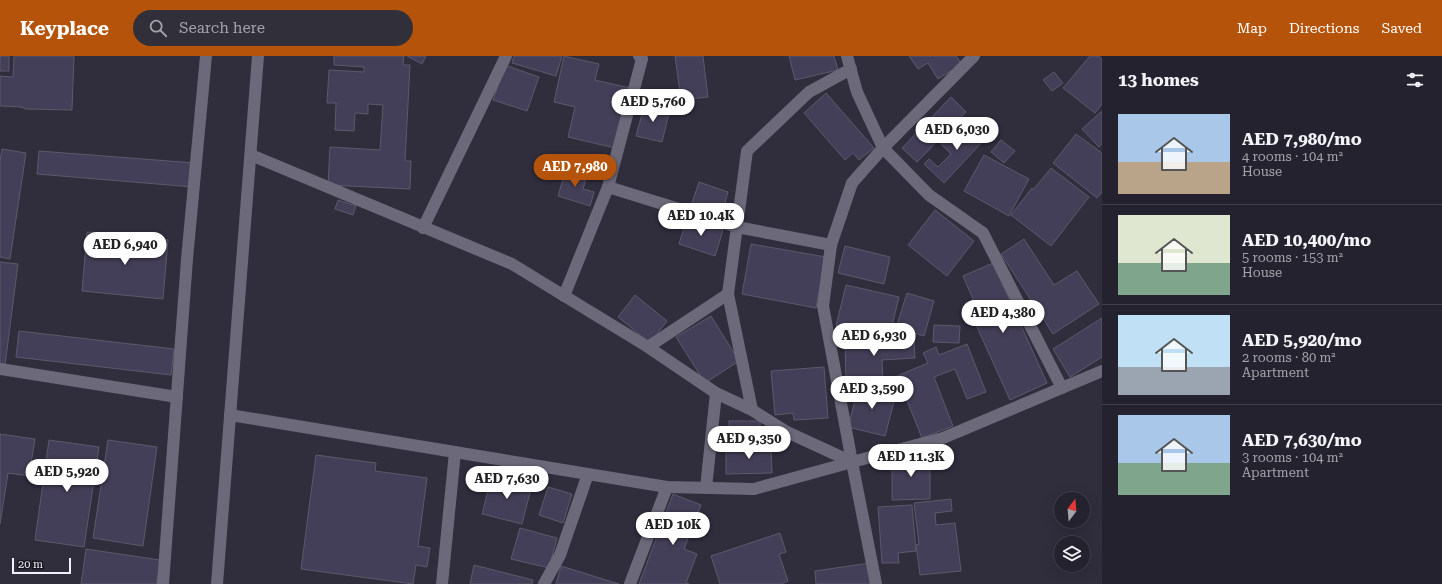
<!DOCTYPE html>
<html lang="en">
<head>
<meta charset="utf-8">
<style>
  :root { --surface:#24222e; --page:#302f3a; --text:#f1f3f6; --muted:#a3a4aa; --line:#413f4a; --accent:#b45309 }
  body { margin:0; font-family:"Roboto Serif",serif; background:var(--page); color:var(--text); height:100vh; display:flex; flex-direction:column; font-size:15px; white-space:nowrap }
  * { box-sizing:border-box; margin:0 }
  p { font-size:13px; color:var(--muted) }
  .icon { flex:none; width:22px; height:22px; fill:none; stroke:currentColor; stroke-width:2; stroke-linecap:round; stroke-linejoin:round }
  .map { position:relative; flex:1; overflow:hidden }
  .panel { display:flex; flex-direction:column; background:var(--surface); width:340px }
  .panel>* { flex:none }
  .needle { width:26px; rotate:16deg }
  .fabs { position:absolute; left:1054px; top:436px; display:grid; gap:8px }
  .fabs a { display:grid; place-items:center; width:36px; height:36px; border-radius:50%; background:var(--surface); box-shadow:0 4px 16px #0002,0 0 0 1px var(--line); font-size:20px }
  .scale { position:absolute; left:12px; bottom:10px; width:59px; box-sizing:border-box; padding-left:4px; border:2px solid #f3f1fc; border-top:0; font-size:11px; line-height:14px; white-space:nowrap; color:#f3f1fc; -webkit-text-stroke:3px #18171e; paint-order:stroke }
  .price { position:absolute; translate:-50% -34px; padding:0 9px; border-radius:14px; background:#fff; color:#222; font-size:13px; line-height:26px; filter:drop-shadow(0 1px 2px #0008) }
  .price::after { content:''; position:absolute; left:50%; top:24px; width:12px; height:9px; margin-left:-6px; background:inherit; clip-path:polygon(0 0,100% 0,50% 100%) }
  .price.selected { background:var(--accent); color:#fff }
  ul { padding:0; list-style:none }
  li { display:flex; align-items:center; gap:12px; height:100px; padding:0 16px }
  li+li { border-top:1px solid var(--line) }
  li span { display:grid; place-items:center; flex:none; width:112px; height:80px; border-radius:0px; color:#555 }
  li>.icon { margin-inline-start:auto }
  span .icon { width:48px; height:48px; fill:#fffc; stroke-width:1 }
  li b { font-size:17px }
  h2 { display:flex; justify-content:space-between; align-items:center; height:48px; padding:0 16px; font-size:17px }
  header { display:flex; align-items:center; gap:24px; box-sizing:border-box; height:56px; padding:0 20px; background:var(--accent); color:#fff }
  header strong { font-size:19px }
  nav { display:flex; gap:22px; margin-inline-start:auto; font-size:14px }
  .search { width:280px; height:36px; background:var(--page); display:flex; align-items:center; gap:10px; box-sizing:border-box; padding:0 14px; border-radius:22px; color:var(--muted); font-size:15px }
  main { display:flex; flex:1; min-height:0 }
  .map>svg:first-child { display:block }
  .building { fill:#443f58; stroke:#5c596b }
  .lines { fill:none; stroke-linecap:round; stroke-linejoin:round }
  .minor { stroke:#6c697b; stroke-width:12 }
</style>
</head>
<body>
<header>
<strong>Keyplace</strong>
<div class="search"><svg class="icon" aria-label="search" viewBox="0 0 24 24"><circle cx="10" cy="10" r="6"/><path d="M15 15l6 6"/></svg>Search here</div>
<nav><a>Map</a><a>Directions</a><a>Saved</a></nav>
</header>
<main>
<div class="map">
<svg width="1102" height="528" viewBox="0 0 1102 528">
  <rect width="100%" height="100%" fill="#302d3d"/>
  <g class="building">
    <rect x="0" y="0" width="9" height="15"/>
    <polygon points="14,0 74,0 72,54 26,53 21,51 0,50 0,20 13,21"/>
    <polygon points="334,0 404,0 403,9 410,9 405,105 411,105 410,133 328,129 330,91 380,94 383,49 368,48 368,58 355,57 354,75 335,74 336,47 327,47 329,14 364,16 364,11 334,9"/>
    <polygon points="407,0 426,0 422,8"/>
    <polygon points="514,0 562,0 556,20 512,7"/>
    <polygon points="564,0 599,8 595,24 630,32 615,92 568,81 575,51 554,46"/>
    <polygon points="675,0 703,0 708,41 681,44"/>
    <polygon points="789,0 834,0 838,14 795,24"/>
    <polygon points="909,0 956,0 962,8 938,23 928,7 918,13"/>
    <polygon points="1090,0 1098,0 1102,3 1102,48 1095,57 1063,32"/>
    <polygon points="505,9 539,21 527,55 493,44"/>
    <polygon points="1054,16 1063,27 1052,35 1043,24"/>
    <polygon points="826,37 874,92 859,104 853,97 845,104 804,57"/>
    <polygon points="951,41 966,56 917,106 902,92"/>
    <polygon points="645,47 670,53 662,86 636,80"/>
    <polygon points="1102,55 1102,88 1099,91 1082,73"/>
    <polygon points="965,64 985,83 944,127 924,108 929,103 938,111 951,98 941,88"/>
    <polygon points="1076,78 1102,97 1102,136 1097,142 1053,107"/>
    <polygon points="1001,84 1015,95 1004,107 991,96"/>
    <polygon points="2,93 26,97 10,203 0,201 0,105"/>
    <polygon points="39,95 195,107 193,131 37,118"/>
    <polygon points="984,99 1029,123 1009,160 964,135"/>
    <polygon points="1051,112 1089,141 1051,190 1011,159 1032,132 1033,134"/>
    <polygon points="566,113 587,120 583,133 594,136 590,150 558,140"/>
    <polygon points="699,126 728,136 722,157 692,147"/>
    <polygon points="338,144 356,150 353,159 335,153"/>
    <polygon points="935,154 974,185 947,220 908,189"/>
    <polygon points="687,162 723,174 715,200 679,188"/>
    <polygon points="87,176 168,184 163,243 82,235"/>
    <polygon points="1024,183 1054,229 1077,215 1099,248 1053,278 1001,198"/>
    <polygon points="751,188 826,201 816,252 742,238"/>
    <polygon points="845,190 890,201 884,228 838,217"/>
    <polygon points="0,206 18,208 5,309 0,309"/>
    <polygon points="993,207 1047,327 1010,344 972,260 979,257 963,220"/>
    <polygon points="846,229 899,241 889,282 836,270"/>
    <polygon points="907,237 934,245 924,280 896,272"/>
    <polygon points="635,239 667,265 650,287 618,261"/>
    <polygon points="711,260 739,305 705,327 676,281"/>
    <polygon points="1102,262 1102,301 1070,321 1053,293"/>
    <polygon points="934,269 960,270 959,287 933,286"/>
    <polygon points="19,275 174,293 171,319 16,301"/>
    <polygon points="914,282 915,302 882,304 883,325 846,326 845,285"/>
    <polygon points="967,288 986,336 967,343 955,313 934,321 953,370 922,382 897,320 928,307 923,297 936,291 939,299"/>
    <polygon points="824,311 828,362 794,364 793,357 775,359 771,315"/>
    <polygon points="859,329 896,338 885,380 848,371"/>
    <rect x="729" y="365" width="31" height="18"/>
    <polygon points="0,378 35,383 29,420 8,417 0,468"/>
    <polygon points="49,384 99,391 84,491 35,484"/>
    <polygon points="108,384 157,391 143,490 93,482"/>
    <polygon points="726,390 771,390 772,417 726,418"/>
    <polygon points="316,399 376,407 375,415 427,422 418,490 430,492 427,511 416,509 413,528 301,513"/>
    <polygon points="892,401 930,401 930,443 892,444"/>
    <polygon points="492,419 532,429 522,468 482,458"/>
    <polygon points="548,431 572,438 563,467 539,459"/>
    <polygon points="673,438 701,449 684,493 697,498 686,527 689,528 639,528"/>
    <polygon points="951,443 952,455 935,457 936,469 955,467 961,515 920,519 916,489 919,488 914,447"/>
    <polygon points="912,449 916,495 898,497 899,507 882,507 878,451"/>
    <polygon points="520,472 557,482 549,512 511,503"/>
    <polygon points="780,477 786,496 779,498 788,525 781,528 720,528 711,500"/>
    <polygon points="86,493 160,504 157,528 81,528"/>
    <polygon points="870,507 873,528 816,528 815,515"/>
    <polygon points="474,509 533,524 532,528 470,528"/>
    <polygon points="561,510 619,528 556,528"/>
  </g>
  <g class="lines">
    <g class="minor">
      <polyline points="847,0 857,36 883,92 974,0"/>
      <polyline points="251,99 512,208 648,291 716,337 752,354 787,376 852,406 943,382 1102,315"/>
      <polyline points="608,131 737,171 831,189"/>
      <polyline points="423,172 506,0"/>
      <polyline points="564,240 608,131 642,3 639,0"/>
      <polyline points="648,291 728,238"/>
      <polyline points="0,313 177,341"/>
      <polyline points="752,354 728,238 747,95 809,36 851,13"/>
      <polyline points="230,359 667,431 754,433 852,406 876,528"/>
      <polyline points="852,406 823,250 831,189 852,127 883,92 929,139 983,177 1062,332"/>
      <polyline points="706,432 716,337"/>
      <polyline points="163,528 187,203 206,0"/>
      <polyline points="217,528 258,0"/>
      <polyline points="442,528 455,396"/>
      <polyline points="544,528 560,499 588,418"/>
      <polyline points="630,528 667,431"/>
    </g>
  </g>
</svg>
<div class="fabs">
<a><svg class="needle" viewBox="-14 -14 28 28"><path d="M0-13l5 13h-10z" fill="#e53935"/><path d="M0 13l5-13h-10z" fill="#a3a4aa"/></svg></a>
<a><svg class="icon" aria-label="layers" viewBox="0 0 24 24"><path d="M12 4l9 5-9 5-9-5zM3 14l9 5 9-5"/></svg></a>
</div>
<div class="scale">20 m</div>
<b class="price" style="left:653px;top:67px">AED 5,760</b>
<b class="price" style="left:957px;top:95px">AED 6,030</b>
<b class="price selected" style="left:575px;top:132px">AED 7,980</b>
<b class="price" style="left:701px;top:181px">AED 10.4K</b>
<b class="price" style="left:125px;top:210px">AED 6,940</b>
<b class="price" style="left:1003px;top:278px">AED 4,380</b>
<b class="price" style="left:874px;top:301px">AED 6,930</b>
<b class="price" style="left:872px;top:354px">AED 3,590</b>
<b class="price" style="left:749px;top:404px">AED 9,350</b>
<b class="price" style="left:911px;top:422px">AED 11.3K</b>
<b class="price" style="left:67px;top:437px">AED 5,920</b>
<b class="price" style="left:507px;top:444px">AED 7,630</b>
<b class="price" style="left:673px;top:490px">AED 10K</b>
</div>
<section class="panel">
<h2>13 homes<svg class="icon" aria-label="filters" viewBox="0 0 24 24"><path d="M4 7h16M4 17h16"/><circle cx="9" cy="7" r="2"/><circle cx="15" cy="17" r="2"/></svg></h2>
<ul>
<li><span style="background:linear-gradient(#a9c7e8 60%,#b9a48a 0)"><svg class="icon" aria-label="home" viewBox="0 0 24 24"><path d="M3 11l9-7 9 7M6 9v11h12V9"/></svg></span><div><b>AED 7,980/mo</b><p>4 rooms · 104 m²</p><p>House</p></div></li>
<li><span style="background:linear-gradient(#dfe7d0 60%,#7fa58c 0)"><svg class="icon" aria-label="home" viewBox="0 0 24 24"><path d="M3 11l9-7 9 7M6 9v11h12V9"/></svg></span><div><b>AED 10,400/mo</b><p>5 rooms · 153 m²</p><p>House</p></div></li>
<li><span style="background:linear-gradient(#bfe0f5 65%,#9aa5b1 0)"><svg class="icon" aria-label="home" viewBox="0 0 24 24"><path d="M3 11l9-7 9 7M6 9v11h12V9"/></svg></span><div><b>AED 5,920/mo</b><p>2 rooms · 80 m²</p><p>Apartment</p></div></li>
<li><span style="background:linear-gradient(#a9c7e8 60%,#7fa58c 0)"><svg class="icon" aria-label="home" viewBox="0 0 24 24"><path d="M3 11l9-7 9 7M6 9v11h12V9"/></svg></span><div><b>AED 7,630/mo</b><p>3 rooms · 104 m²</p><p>Apartment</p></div></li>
</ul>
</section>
</main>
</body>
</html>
